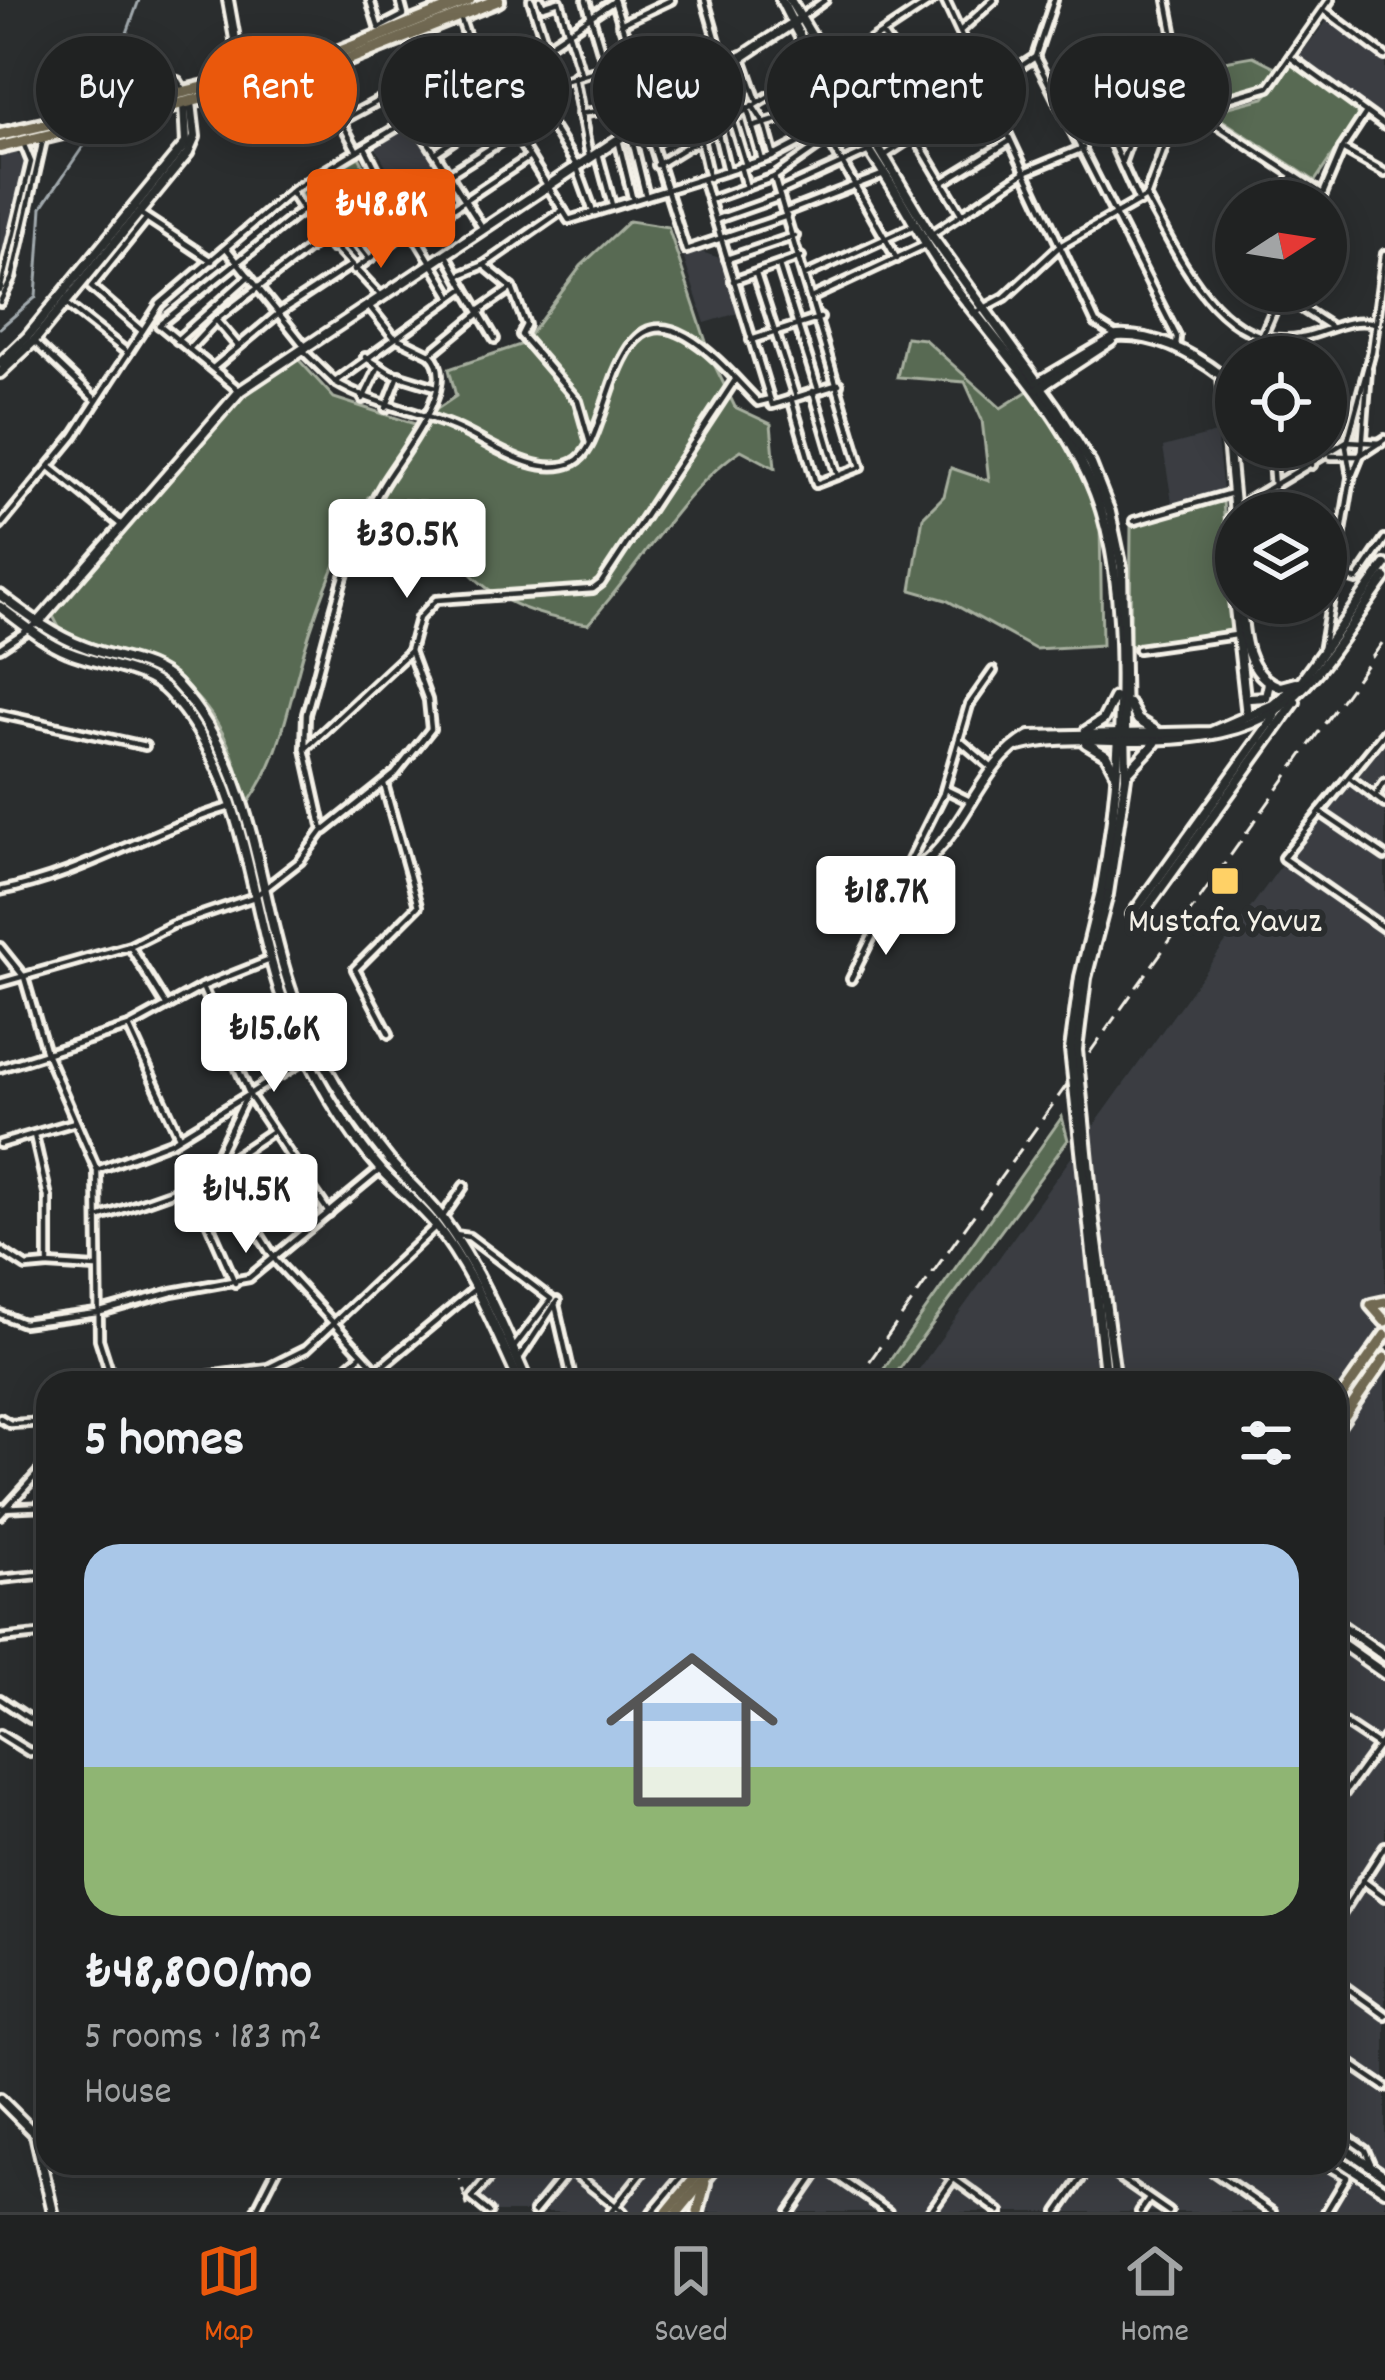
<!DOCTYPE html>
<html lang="en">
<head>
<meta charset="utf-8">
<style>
  :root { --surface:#202222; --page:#282a2a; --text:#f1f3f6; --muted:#a2a4a5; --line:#3d3f40; --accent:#ea580c }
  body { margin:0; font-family:Dekko,sans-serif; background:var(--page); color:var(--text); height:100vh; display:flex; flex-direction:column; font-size:45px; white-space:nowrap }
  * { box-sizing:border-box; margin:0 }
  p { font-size:39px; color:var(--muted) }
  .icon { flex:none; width:66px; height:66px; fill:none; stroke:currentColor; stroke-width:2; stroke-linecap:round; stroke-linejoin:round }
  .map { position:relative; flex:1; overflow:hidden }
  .panel { position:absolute; left:36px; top:1371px; width:1311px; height:804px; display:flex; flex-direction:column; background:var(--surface); border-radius:36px; box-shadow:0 6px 30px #0003,0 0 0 3px var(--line) }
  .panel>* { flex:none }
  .top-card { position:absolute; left:36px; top:36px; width:1314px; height:108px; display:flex; gap:24px }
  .needle { width:78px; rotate:78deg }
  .buttons { position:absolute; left:1215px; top:180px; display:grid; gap:24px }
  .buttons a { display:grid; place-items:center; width:132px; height:132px; border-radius:50%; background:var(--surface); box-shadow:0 6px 30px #0003,0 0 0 3px var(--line); font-size:60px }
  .price { position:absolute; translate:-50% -102px; padding:0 27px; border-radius:12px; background:#fff; color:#222; font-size:39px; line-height:78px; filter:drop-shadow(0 3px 6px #0008) }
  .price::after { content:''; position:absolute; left:50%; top:72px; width:36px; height:27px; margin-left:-18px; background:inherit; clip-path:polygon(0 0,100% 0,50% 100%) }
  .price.active { background:var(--accent); color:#fff }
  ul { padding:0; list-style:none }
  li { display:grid; align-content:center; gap:24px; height:636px; padding:0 48px }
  li span { display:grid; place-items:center; height:372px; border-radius:36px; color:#555 }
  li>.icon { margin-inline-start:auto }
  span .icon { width:216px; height:216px; fill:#fffc; stroke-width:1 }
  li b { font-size:51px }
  h2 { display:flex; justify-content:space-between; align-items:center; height:144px; padding:0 48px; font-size:51px }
  .chip { padding:0 42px; border-radius:54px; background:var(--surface); box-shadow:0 6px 30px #0003,0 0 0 3px var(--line); font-size:42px; line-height:108px }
  .chip.active { background:var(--accent); color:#fff }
  .tab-bar { display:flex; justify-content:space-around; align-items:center; height:168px; border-top:3px solid var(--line); background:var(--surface); font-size:33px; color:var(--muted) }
  .tab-bar a { display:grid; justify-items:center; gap:6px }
  .tab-bar .active { color:var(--accent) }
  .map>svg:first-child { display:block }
  .built { fill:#3a3e43 }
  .green { fill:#586a53; stroke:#a6ae9e; stroke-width:3 }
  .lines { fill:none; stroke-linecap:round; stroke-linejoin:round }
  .stream { stroke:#a1a9ad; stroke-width:3 }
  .street-casing { stroke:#f4f1e8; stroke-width:14 }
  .secondary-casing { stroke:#f4f1e8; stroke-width:16 }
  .primary-casing { stroke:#f4f1e8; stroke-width:18 }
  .highway-casing { stroke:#f4f1e8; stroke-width:20 }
  .street { stroke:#2a2d2e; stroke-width:4.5 }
  .secondary { stroke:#2a2d2e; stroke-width:8 }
  .primary { stroke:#726b52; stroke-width:9 }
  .highway { stroke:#726b52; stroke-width:10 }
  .rail { stroke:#f4f1e8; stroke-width:3; stroke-dasharray:18 9; stroke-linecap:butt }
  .secondary-bridge-casing { stroke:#f4f1e8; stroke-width:16; stroke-linecap:butt }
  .secondary-bridge { stroke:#2a2d2e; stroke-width:8 }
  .poi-dot { fill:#ffd166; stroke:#2a2d2e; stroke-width:4.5 }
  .labels { text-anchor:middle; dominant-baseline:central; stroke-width:12; stroke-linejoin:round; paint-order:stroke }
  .poi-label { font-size:36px; fill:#f4f1e8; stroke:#2a2d2e }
</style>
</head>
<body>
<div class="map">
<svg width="1385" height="2212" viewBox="0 0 1385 2212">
  <rect width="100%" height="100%" fill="#2a2d2e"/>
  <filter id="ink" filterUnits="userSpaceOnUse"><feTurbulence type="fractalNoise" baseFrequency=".00833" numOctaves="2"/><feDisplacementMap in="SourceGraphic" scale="24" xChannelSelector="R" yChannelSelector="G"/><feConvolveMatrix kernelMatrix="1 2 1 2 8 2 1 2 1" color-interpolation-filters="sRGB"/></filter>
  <g filter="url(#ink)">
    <g class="built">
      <polygon points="1328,20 1385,60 1385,119 1297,58"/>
      <polygon points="416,123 447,176 401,205 387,183 390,173 376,148"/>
      <polygon points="16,153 26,161 0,273 0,157"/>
      <polygon points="698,251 723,259 738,313 705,323 683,256"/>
      <polygon points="1216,433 1223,492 1173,508 1163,447"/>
      <polygon points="1385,721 1385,2212 704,2212 675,2179 647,2212 482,2212 470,2188 487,2163 1335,2163 1335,1383 909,1383"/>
    </g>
    <g class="green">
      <polygon points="1253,56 1277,68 1263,87 1197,102 1190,67"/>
      <polygon points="1292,64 1356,109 1358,117 1315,181 1210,112 1264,98"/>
      <polygon points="359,157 371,179 312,212 299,191"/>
      <path d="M629,221L668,227L712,360L735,407L771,424L775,468L741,450C683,488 638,570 588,624C504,613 457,580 425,501L368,497C341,545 320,598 304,651C287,709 282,757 246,806C224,686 167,667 62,633L53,616L243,395L297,358L334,398L415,424L456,396L449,369L523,344L581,266Z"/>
      <polygon points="906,337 924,339 1001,408 1031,389 1077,466 1100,521 1102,645 1035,649 946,600 911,590 923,517 944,496 951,468 989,481 982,420 965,382 897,377"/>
      <polygon points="1223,500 1231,630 1130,647 1131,525"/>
      <polygon points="1062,1117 1068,1140 889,1383 874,1383"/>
    </g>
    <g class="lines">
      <g class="stream">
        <polyline points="101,105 139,0"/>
        <polyline points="0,328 36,297 42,207 93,132"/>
      </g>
      <defs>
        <g id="street">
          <polyline points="370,0 378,26"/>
          <polyline points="531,0 546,46"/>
          <polyline points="540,0 543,6 559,1 581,73"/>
          <polyline points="586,0 625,133"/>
          <polyline points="614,0 650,115"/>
          <polyline points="705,0 724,66"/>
          <polyline points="945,0 1096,323 1115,335"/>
          <polyline points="1167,0 1188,110 1269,87 1330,0"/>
          <polyline points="1324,10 1385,56"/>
          <polyline points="460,17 482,81 569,220 772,157 847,118"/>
          <polyline points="800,18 825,0"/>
          <polyline points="620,24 671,0"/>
          <polyline points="379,28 404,15 400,0"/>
          <polyline points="960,31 994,0"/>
          <polyline points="882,34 911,76"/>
          <polyline points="861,46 962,215"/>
          <polyline points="741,55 757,101"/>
          <polyline points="1035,57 1177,337 1176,347"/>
          <polyline points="1290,57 1385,126"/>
          <polyline points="1080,58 1079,69 1139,202"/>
          <polyline points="833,66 933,0"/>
          <polyline points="314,71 357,151 492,71 535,54 614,1"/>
          <polyline points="574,76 589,156"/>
          <polyline points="529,90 576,165 592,209"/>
          <polyline points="889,91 966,44"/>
          <polyline points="684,97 695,144"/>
          <polyline points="128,101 139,72 178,81 184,91"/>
          <polyline points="494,103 630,60"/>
          <polyline points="752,105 765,125 773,154"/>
          <polyline points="1203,107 1213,122 1321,193"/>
          <polyline points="747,108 762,160"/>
          <polyline points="619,109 645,101"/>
          <path d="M1188,110L1175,118L1146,197C1178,254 1220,355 1303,337C1330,331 1347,317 1375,323"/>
          <polyline points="580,114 615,108"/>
          <polyline points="732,119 746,165"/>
          <polyline points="414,120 482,227"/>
          <polyline points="645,120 686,250 787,216"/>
          <polyline points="341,121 471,51"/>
          <polyline points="753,127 837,102"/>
          <polyline points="717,130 727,171"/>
          <polyline points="631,135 645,193"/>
          <polyline points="828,138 897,259"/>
          <polyline points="618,139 632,197"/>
          <polyline points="701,143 709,178"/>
          <polyline points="652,145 672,132"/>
          <polyline points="1342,149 1365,114"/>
          <polyline points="435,153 498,110"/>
          <polyline points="598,153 612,205"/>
          <polyline points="884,156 1035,57 1054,0"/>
          <polyline points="1122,161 1139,114 1125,82"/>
          <polyline points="657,165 815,68"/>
          <polyline points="740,166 746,187"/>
          <polyline points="774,177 861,467 816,484 791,398"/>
          <polyline points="381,179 452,297"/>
          <polyline points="703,179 772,405 839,384"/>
          <polyline points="943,182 1010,141"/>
          <polyline points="781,191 869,151"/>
          <polyline points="291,192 308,218 381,179 365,147"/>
          <polyline points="710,200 774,177 851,123"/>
          <polyline points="1275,201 1293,176"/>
          <polyline points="1320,201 1342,149 1385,173"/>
          <polyline points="786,212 884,174"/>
          <polyline points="139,213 212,261"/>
          <polyline points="308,218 382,297"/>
          <polyline points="718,219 780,197"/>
          <polyline points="932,234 1025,172 1083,148"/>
          <polyline points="351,236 369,259"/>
          <polyline points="411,236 528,158"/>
          <polyline points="332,248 513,134"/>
          <polyline points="227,249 304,345"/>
          <polyline points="727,259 795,236"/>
          <polyline points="484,265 563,210"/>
          <polyline points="779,266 818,389"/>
          <polyline points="354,270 407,231"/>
          <polyline points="756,274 796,397"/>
          <polyline points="460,275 484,265 512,288 480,310"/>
          <polyline points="806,275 915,225"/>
          <polyline points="733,281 801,257"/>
          <polyline points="465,288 495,339"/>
          <polyline points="512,288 526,325 521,335 578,401 590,443"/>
          <polyline points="0,291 31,162 24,145"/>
          <polyline points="1280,294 1331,327"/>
          <polyline points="813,297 927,244"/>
          <polyline points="0,302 12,278 43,140"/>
          <polyline points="66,304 128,353"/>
          <polyline points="369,306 393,336 430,354 482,311"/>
          <polyline points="977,312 1005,297 1060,246 1146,197"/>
          <polyline points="216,320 238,346"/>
          <polyline points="159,325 301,211"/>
          <polyline points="161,326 240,391"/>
          <polyline points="142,331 91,287 145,220"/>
          <polyline points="1302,337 1303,357"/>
          <polyline points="177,340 249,276"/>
          <polyline points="751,340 820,318"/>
          <polyline points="34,341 95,399"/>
          <polyline points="189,349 216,320 324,237"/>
          <polyline points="304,352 335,382 465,288 447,255"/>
          <polyline points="365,357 390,373 436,387"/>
          <polyline points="1264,357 1263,335 1282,291"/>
          <polyline points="213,368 280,312 350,266"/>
          <polyline points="1222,376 1236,380"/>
          <path d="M335,382C373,405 413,409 454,427C486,440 536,480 574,462C587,455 593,438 598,424C608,399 614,371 629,348C666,290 730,375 758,402L770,399"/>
          <polyline points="813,391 838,476"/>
          <polyline points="363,399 379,366"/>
          <polyline points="386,408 399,375"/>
          <polyline points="1271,447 1274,487"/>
          <polyline points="1310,447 1312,465"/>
          <polyline points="1331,456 1359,456 1385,439"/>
          <polyline points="50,467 120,524"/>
          <polyline points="1351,476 1346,447 1372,351 1385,254"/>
          <polyline points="1233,510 1347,441 1381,443"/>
          <polyline points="1134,521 1232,493"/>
          <polyline points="0,526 74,436 160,304 293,190 357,151"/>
          <polyline points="1335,573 1357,580 1385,539"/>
          <polyline points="0,648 38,623"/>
          <polyline points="1138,649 1236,635"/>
          <polyline points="1322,652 1351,478 1362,451 1368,369"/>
          <polyline points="0,714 145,746"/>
          <polyline points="1385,732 1283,858 1385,929"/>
          <polyline points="959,740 991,767"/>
          <polyline points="305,749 410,651 419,618 436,600 593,589 601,583 735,380"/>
          <polyline points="1351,779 1385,804"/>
          <polyline points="384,784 418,906 355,969 389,1034"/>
          <polyline points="945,789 972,802"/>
          <polyline points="1375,797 1385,782"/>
          <polyline points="1320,812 1385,856"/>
          <polyline points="325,830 395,774 431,729 428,700 410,651"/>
          <path d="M0,891C81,875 151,830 230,807"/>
          <polyline points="0,947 24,977 46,1053 97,1170 99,1339 113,1383"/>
          <polyline points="131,948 166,1005"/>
          <polyline points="851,979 943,794 969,705 993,671"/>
          <path d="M0,983L130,946L172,925L254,897L300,861L323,830L305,749L306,714C328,640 343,552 383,485C399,457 462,384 430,354"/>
          <polyline points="203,989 251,1098 329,1213"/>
          <polyline points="129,1027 179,1136"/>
          <polyline points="0,1068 129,1027 202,987 270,960"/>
          <polyline points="34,1135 48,1197 48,1265 96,1268"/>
          <polyline points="0,1144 75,1122"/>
          <polyline points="97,1170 171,1142 308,1058"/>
          <polyline points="209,1173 246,1097"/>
          <polyline points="192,1185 235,1283"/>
          <polyline points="101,1217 192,1185 271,1132"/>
          <polyline points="442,1218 464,1186"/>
          <polyline points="250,1220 276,1261 389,1383"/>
          <polyline points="455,1235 469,1237 551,1299 513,1349"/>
          <polyline points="0,1250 26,1267 48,1265"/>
          <polyline points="555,1304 573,1383"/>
          <polyline points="0,1314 23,1323 97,1313 172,1292 249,1278 381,1169"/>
          <polyline points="518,1360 557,1301"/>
          <polyline points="304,1372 313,1383"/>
          <polyline points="153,1383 268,1368 306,1349 436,1226"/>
          <polyline points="329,1383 360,1356"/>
          <polyline points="362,1383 476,1288"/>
          <polyline points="0,1418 10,1424 48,1422"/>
          <polyline points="0,1508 48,1506"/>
          <polyline points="0,1515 48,1462"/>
          <polyline points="0,1579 48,1574"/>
          <polyline points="0,1639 48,1634"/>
          <polyline points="0,1699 30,1719 48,1722"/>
          <polyline points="1335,1717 1385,1750"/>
          <polyline points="0,1734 29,1752 48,1749"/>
          <polyline points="1335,1806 1385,1737"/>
          <polyline points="1362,1880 1385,1897"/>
          <polyline points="1335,1924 1385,1846"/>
          <polyline points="1335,1979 1385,2015"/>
          <polyline points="1335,2053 1385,2087"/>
          <polyline points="1335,2129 1365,2150 1372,2166"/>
          <polyline points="561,2163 623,2212"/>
          <polyline points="818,2163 888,2212"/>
          <polyline points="932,2163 1000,2212"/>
          <polyline points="1035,2163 1040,2166"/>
          <polyline points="1098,2163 1169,2212"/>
          <polyline points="1201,2163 1272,2212"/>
          <polyline points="1323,2163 1347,2177 1326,2212"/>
          <polyline points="255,2212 280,2163"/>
          <polyline points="489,2212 472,2198 501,2163"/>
          <polyline points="534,2212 574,2163"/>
          <polyline points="611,2212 650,2163"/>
          <polyline points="652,2212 693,2163"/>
          <polyline points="790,2212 824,2163"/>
          <polyline points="930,2212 954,2178"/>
          <polyline points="1058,2212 1092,2163"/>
          <polyline points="1140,2212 1149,2199"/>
        </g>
        <g id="secondary">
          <polyline points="228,0 242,78"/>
          <path d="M781,0C812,64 851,121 889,181C910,214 928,250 951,282C1001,349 1064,414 1095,493C1135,595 1121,784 1101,892"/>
          <polyline points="790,0 931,235 1056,408 1091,464 1110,512 1122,568 1126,777 1108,894"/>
          <polyline points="0,363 27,337 186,143 184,104"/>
          <polyline points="0,373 34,341 188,153 195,137 191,102"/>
          <path d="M1037,383L1117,336C1155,334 1192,353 1222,376L1236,526"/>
          <polyline points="1038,389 1111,341"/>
          <polyline points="1231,518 1233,590 1247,716"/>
          <path d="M0,595C27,615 53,635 85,647C115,659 153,660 176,684C257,770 256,892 293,996C315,1056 350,1112 390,1161C407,1182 429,1199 445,1222C481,1272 503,1327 528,1383"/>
          <path d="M1241,603C1243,634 1245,675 1280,687L1295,683"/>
          <path d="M0,607C22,623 43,642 68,652C98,665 146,668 169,693C250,780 248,910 288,1015C310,1070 343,1127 382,1171C399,1189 418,1204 434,1223C473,1271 494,1328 520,1383"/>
          <polyline points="38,623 240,391 796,21"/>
          <polyline points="1250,698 1266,697 1269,683"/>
          <polyline points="1129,704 1138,720 1156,731"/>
          <polyline points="1086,731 1103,720 1114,698"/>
          <polyline points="1086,743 1106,755 1116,774"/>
          <path d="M1019,746C1057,735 1100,741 1139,740C1292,739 1303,691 1385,578"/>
          <polyline points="1129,771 1155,743"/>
          <path d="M904,877C965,844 975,765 1030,736L1211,732L1273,705L1302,680L1385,565"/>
          <polyline points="1138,920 1132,915 1275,716"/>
          <polyline points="1138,920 1295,702"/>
          <polyline points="1093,1213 1116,1383"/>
          <polyline points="1088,1215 1106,1383"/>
          <polyline points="1335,1621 1385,1656"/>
          <polyline points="1335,1639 1385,1674"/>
          <polyline points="0,2099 35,2134 53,2212"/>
          <polyline points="1335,2142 1385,2176"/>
          <polyline points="1335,2157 1385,2190"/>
        </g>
        <g id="primary">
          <polyline points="1385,1302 1371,1305 1385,1321"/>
          <polyline points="1335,1406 1385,1335"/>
          <polyline points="1335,1430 1385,1358"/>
          <polyline points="667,2212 707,2163"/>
          <polyline points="678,2212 718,2163"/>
          <polyline points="698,2212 705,2183"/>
        </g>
        <g id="highway">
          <polyline points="0,135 317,61 469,0"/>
          <polyline points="0,147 321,70 498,0"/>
        </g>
      </defs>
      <use href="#street" class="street-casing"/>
      <use href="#secondary" class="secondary-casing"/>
      <use href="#primary" class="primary-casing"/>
      <use href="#highway" class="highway-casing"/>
      <use href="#street" class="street"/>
      <use href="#secondary" class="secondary"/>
      <use href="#primary" class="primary"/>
      <use href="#highway" class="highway"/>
      <g class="rail">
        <polyline points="854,1383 1385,639"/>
        <polyline points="455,2163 469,2212"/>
      </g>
      <defs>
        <g id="secondary-bridge">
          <polyline points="1093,1213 1077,1050 1086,978 1108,894"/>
          <polyline points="1088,1215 1070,1050 1080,977 1101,892"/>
        </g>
      </defs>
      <use href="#secondary-bridge" class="secondary-bridge-casing"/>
      <use href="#secondary-bridge" class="secondary-bridge"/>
    </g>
  </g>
  <rect class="poi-dot" x="1210" y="866" width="30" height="30" rx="6"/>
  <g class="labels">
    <g class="poi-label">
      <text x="1225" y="924">Mustafa Yavuz</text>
    </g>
  </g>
</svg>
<div class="buttons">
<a><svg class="needle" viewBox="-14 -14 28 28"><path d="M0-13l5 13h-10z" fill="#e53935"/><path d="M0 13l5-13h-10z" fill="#a2a4a5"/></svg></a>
<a><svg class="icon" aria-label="locate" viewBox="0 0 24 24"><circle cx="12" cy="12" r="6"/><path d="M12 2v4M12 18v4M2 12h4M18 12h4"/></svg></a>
<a><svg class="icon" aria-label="layers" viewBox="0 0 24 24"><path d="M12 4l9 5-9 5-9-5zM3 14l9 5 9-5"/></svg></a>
</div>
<b class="price active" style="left:381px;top:271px">₺48.8K</b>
<b class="price" style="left:407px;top:601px">₺30.5K</b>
<b class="price" style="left:886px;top:958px">₺18.7K</b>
<b class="price" style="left:274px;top:1095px">₺15.6K</b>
<b class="price" style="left:246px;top:1256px">₺14.5K</b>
<div class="top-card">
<a class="chip">Buy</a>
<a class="chip active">Rent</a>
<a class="chip">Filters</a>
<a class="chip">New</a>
<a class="chip">Apartment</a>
<a class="chip">House</a>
</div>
<section class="panel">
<h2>5 homes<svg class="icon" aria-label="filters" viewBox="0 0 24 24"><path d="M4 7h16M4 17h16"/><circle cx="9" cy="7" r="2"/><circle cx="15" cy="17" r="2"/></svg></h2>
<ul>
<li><span style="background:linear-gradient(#a9c7e8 60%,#8fb573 0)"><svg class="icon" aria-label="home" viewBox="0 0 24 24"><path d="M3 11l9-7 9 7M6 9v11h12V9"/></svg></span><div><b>₺48,800/mo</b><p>5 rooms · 183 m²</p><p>House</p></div></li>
</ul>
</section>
</div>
<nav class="tab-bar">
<a class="active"><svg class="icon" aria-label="map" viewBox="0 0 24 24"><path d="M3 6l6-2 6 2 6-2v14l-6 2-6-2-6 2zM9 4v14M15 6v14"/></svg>Map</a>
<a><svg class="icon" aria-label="saved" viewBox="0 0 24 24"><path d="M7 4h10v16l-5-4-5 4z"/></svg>Saved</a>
<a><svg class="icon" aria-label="home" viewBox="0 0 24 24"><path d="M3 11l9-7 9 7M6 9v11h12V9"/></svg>Home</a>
</nav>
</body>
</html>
